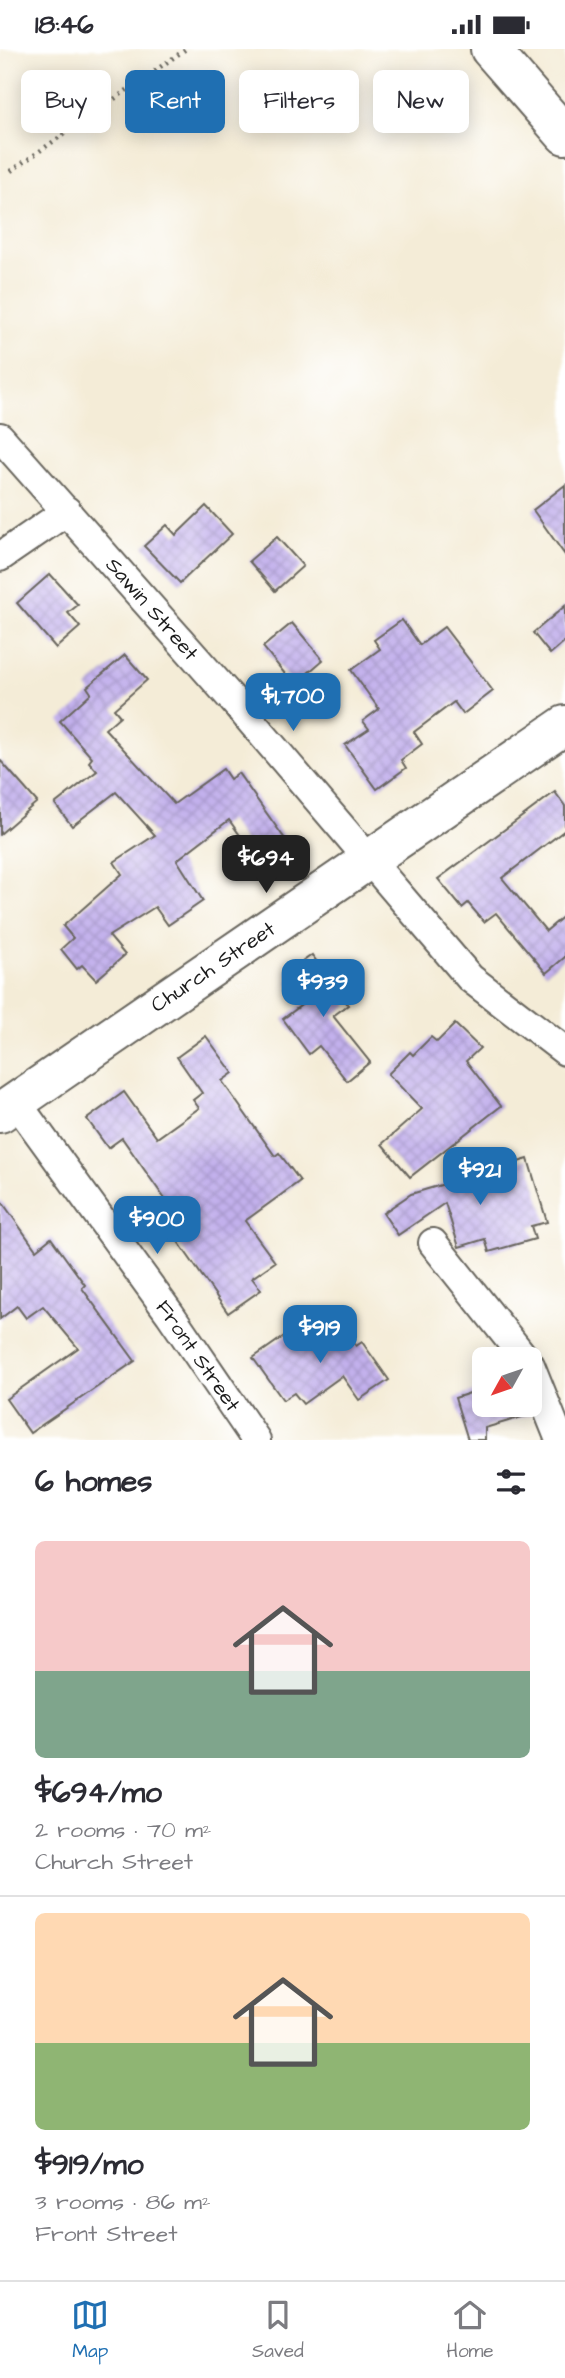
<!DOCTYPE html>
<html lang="en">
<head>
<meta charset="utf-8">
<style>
  :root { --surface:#fff; --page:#f7f7f7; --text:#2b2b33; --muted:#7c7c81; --line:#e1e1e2; --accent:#1f6fb2 }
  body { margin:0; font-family:"Architects Daughter",sans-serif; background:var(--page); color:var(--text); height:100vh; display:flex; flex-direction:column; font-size:26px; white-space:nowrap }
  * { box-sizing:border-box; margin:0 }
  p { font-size:23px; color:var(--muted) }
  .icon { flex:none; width:38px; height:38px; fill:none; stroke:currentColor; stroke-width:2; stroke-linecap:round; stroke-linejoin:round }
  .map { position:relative; height:1391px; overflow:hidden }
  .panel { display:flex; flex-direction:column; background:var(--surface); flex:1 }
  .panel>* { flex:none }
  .guide { position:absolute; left:21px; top:21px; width:523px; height:63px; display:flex; gap:14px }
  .needle { width:46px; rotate:230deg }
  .controls { position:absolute; left:472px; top:1298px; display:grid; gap:14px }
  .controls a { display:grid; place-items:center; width:70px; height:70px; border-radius:10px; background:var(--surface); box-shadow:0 4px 18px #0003; font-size:35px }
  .price { position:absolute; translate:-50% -60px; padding:0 16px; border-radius:14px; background:var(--accent); color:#fff; font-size:23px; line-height:46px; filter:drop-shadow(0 2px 4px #0008) }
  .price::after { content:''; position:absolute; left:50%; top:42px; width:21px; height:16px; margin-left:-10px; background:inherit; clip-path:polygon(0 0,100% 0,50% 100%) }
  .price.active { background:#222; color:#fff }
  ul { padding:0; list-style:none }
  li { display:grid; align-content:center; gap:14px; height:371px; padding:0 35px }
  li+li { border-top:2px solid var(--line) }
  li span { display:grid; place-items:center; height:217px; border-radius:10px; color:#555 }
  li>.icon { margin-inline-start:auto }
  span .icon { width:126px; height:126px; fill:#fffc; stroke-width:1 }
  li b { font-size:30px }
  h2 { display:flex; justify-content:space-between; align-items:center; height:84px; padding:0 35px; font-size:30px }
  .pill { padding:0 24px; border-radius:10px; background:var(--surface); box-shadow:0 4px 18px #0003; font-size:24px; line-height:63px }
  .pill.active { background:var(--accent); color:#fff }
  .status { display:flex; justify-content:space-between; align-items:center; height:49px; padding:0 35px; background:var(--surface); direction:ltr }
  .status svg { height:19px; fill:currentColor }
  .tab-bar { display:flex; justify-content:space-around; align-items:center; height:98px; border-top:2px solid var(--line); background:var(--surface); font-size:19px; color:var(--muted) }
  .tab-bar a { display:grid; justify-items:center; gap:4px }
  .tab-bar .active { color:var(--accent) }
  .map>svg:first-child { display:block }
  .building { fill:url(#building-cross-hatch) }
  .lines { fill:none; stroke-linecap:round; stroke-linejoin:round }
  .street-casing { stroke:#68655d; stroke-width:32 }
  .secondary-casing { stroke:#68655d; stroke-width:42 }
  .path { stroke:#68655d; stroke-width:4.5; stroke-dasharray:2 5; stroke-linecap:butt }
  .street { stroke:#fff; stroke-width:28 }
  .secondary { stroke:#fff; stroke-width:38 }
  .labels { text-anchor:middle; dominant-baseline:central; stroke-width:5; stroke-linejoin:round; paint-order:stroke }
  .street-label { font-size:21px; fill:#1c1c1c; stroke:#fff }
</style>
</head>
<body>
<div class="status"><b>18:46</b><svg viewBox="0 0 49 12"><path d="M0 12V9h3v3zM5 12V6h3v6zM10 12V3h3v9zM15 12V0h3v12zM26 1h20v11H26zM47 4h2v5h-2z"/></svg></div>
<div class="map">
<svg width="565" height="1391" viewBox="0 0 565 1391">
  <defs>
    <pattern id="building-cross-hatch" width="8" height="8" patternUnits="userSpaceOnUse" patternTransform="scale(1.75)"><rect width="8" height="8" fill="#c2b0ec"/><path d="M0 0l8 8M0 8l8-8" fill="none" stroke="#a697ca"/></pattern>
  </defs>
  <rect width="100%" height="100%" fill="#fff"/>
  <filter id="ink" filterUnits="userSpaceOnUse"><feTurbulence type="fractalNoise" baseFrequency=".0143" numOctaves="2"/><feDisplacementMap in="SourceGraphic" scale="14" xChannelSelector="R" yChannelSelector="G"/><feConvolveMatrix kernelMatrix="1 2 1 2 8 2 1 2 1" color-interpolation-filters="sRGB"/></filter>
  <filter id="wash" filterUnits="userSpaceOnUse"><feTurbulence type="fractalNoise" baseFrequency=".00686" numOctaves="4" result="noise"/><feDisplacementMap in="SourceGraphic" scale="28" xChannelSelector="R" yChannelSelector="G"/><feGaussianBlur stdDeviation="1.57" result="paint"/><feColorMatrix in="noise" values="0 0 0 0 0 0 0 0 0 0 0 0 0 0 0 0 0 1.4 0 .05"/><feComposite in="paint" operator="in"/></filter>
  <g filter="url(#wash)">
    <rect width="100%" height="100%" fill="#f4ecd7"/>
    <g id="blocks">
      <g class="building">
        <polygon points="565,436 565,506 533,461"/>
        <polygon points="206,457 232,485 180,534 144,497 167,476 176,486"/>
        <polygon points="277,488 303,517 275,542 249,512"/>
        <polygon points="50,525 78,556 68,564 80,578 56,599 17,554"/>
        <polygon points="565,557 565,592 550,605 533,584"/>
        <polygon points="402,571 420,596 444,578 493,642 463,665 454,653 414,683 422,695 401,711 406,719 377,740 345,696 369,680 363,672 379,660 351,621 380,600 374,591"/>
        <polygon points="292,574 323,611 294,636 263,598"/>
        <polygon points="125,606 147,631 114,660 120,667 105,680 174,755 223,720 230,730 238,724 285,790 257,810 229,771 177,811 203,852 168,876 155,858 109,887 125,906 96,931 82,916 77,920 61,900 73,889 63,877 122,825 114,813 155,786 116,743 72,777 55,755 97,722 89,713 92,709 60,672 91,644 87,638"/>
        <polygon points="0,711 37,753 0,785"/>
        <polygon points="555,743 565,757 565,781 502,829 546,882 565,866 565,908 546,924 496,864 484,873 468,854 462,859 438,830"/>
        <polygon points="312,906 348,956 333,967 370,1013 347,1032 319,997 309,1005 283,970 304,954 288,932 292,929 288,923"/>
        <polygon points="455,975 480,999 466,1012 501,1057 410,1128 382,1095 422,1060 388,1025 410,1003 413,1006 431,988 437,993"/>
        <polygon points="206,987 233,1024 222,1032 275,1107 279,1104 300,1132 245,1172 275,1213 252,1229 261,1241 228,1264 156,1161 167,1153 122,1089 108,1099 87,1070 124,1043 157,1089 199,1059 193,1051 202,1044 177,1008"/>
        <polygon points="528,1110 547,1173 531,1177 535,1190 489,1203 485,1190 459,1198 445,1154 398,1186 383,1164 411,1145"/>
        <polygon points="0,1150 36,1201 51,1189 85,1236 82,1239 135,1312 30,1384 6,1350 78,1299 43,1257 26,1269 17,1257 0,1270"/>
        <polygon points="340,1273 356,1297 362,1293 389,1331 359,1351 342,1327 303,1355 294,1344 283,1351 253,1309 296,1279 308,1296"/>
        <polygon points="485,1339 485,1356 528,1356 532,1365 485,1379 485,1391 468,1391 455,1349"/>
      </g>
    </g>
  </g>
  <g filter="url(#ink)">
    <use href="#blocks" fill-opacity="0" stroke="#68655d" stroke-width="2"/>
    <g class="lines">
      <defs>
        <g id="street">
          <polyline points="0,388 232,650 470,929 565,1002"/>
          <polyline points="0,508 67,462"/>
          <polyline points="16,1053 170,1265 256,1391"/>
          <polyline points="433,1194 526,1311"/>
          <polyline points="530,1316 560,1391"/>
        </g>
        <g id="secondary">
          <polyline points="490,0 565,86"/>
          <polyline points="0,1064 565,676"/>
        </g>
      </defs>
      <use href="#street" class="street-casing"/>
      <use href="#secondary" class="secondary-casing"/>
      <polyline class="path" points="11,122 186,0"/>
      <use href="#street" class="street"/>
      <use href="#secondary" class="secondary"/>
    </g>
  </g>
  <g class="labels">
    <g class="street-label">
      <text transform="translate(152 560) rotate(49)">Sawin Street</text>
      <text transform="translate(213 918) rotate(-34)">Church Street</text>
      <text transform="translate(198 1307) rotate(55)">Front Street</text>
    </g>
  </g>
</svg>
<div class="controls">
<a><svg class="needle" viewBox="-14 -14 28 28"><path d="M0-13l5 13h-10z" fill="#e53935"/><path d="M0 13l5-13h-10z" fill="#7c7c81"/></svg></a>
</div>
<b class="price" style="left:293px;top:684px">$1,700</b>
<b class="price active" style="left:266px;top:846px">$694</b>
<b class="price" style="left:323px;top:970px">$939</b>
<b class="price" style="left:480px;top:1158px">$921</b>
<b class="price" style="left:157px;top:1207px">$900</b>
<b class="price" style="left:320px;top:1316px">$919</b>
<div class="guide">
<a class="pill">Buy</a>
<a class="pill active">Rent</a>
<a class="pill">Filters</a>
<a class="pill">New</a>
</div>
</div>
<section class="panel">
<h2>6 homes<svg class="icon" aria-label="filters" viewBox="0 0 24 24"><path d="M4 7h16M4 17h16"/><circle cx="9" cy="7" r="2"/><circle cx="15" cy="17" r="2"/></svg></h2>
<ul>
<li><span style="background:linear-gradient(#f6c9c9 60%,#7fa58c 0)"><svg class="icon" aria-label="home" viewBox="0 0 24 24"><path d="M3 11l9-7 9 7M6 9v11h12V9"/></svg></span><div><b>$694/mo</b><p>2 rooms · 70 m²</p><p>Church Street</p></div></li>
<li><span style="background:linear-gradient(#ffd9b3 60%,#8fb573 0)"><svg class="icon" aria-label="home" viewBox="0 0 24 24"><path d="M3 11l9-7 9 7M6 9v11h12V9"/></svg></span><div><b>$919/mo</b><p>3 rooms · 86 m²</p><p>Front Street</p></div></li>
</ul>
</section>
<nav class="tab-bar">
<a class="active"><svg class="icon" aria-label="map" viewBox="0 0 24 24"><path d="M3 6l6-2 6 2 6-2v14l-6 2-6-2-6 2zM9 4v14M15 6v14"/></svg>Map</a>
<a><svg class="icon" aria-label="saved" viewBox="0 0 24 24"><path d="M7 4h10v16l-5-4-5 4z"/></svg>Saved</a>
<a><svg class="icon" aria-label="home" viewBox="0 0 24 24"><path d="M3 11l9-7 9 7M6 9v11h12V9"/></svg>Home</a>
</nav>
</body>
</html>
